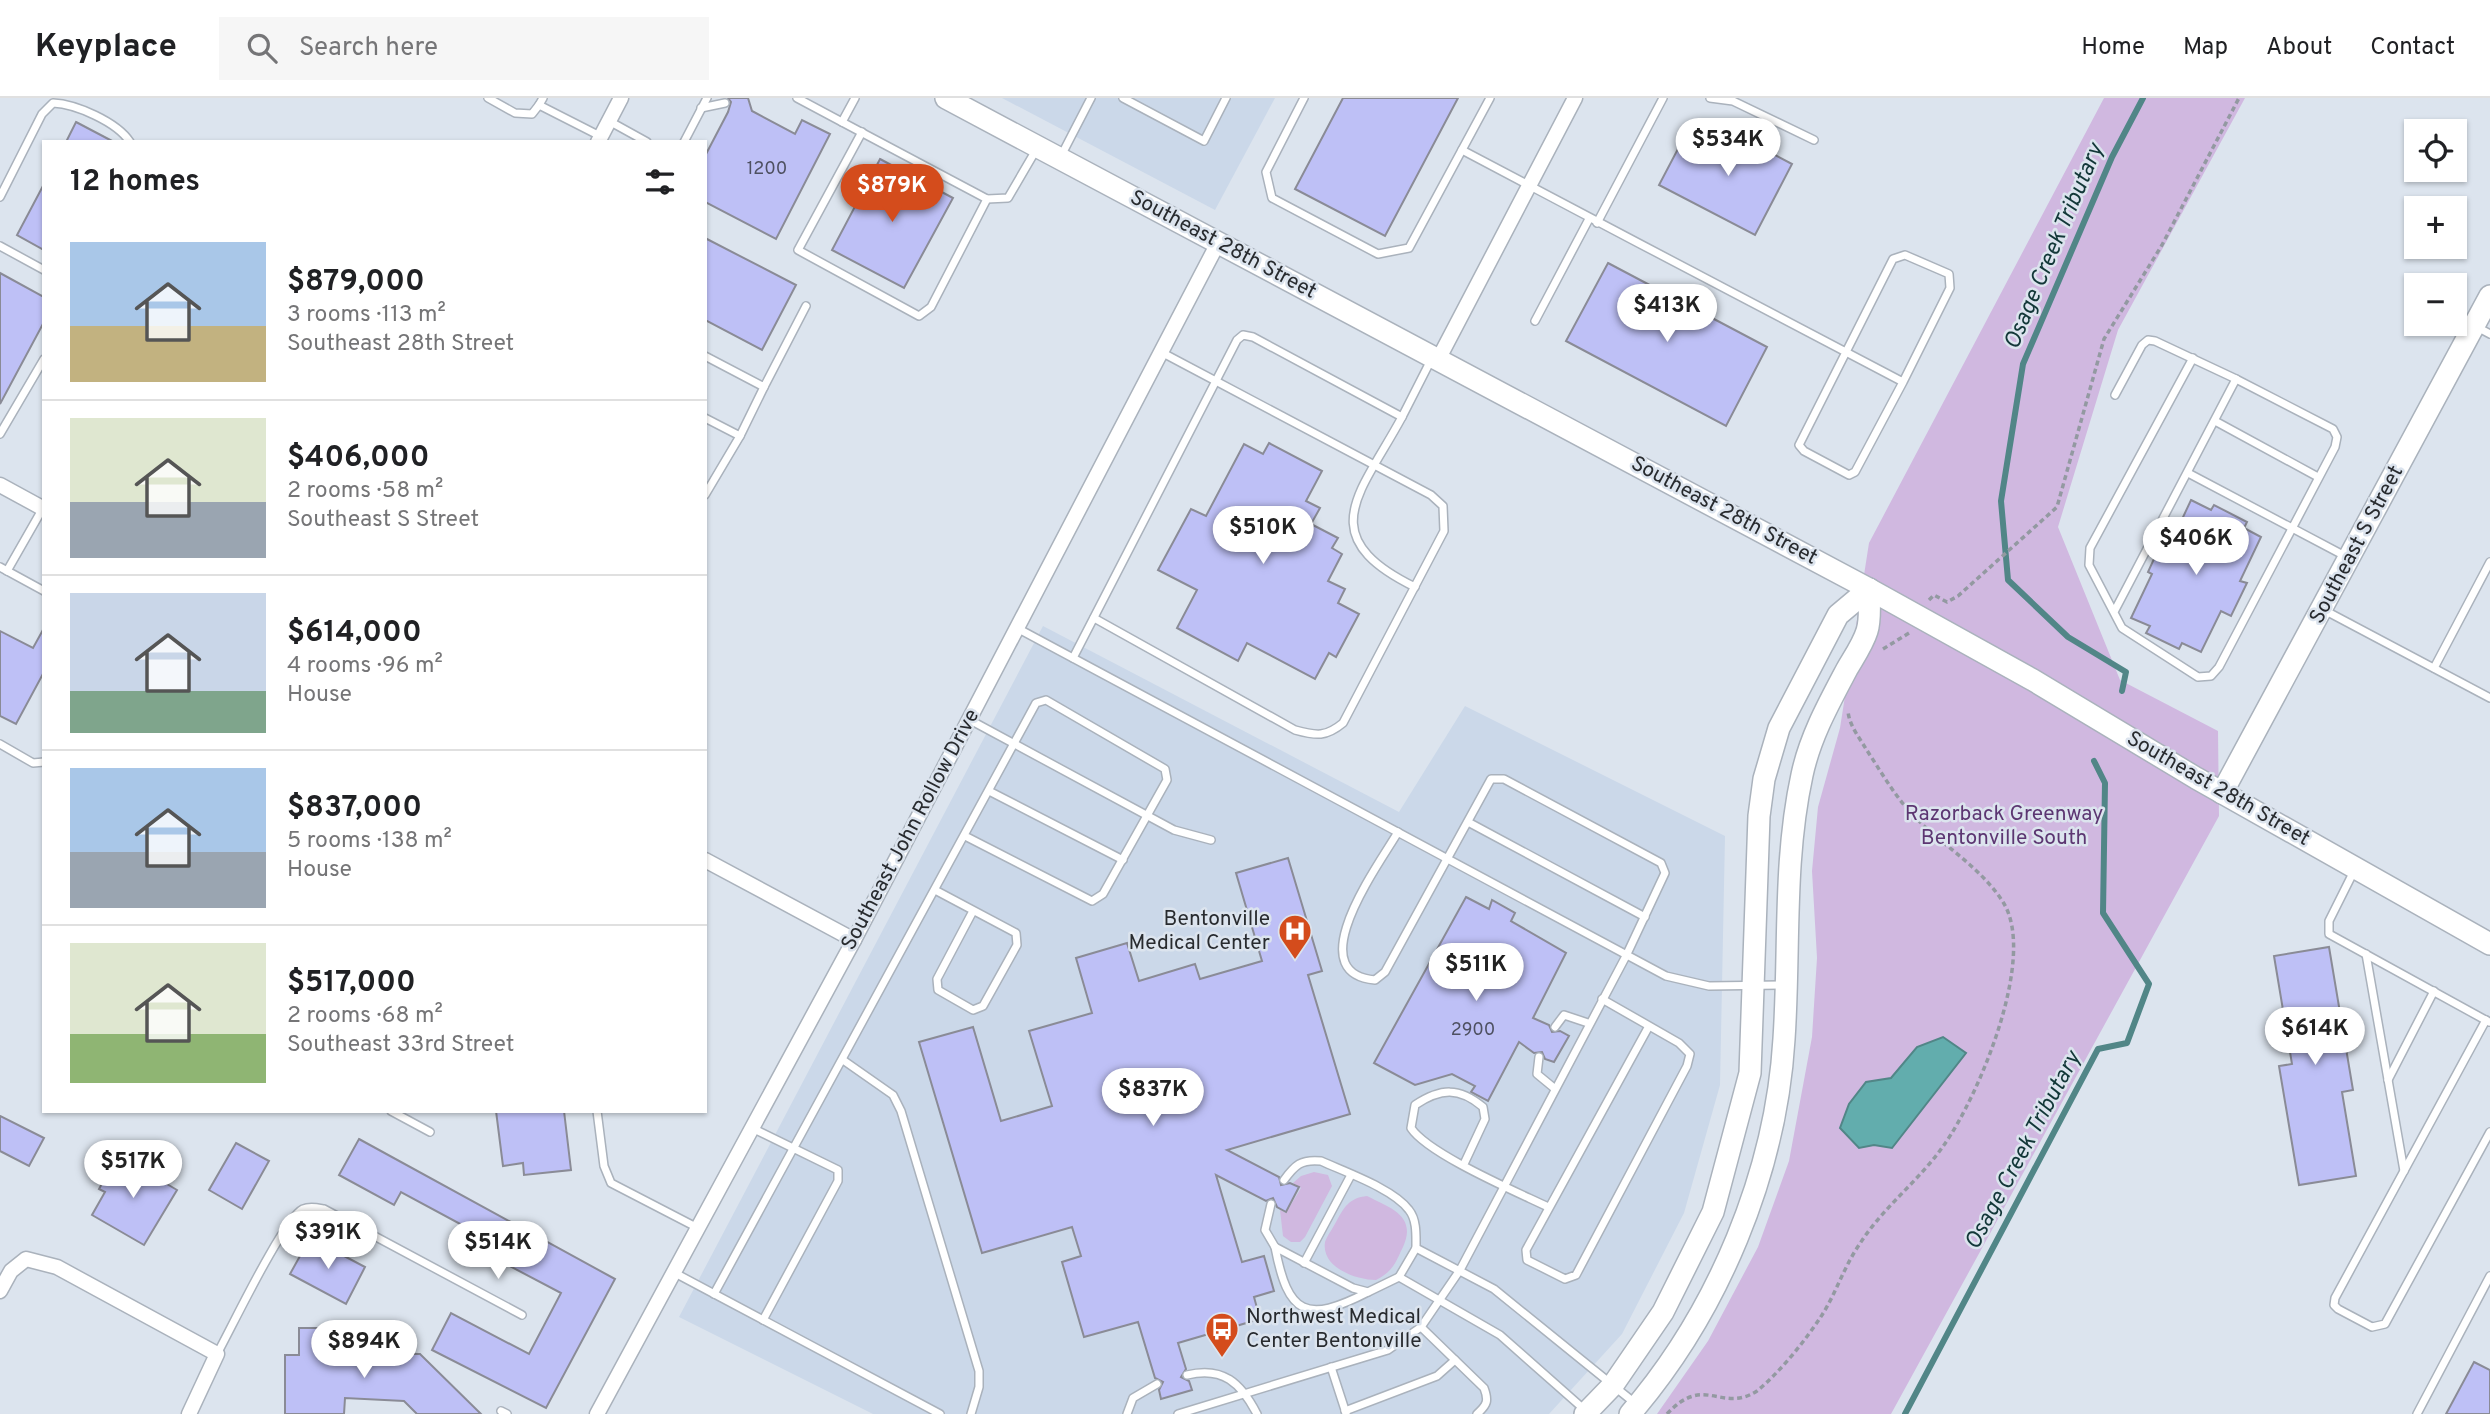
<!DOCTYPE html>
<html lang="en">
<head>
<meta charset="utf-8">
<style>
  :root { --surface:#fff; --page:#f6f6f6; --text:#202124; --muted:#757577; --line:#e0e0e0; --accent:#d44c1c }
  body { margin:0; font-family:Overpass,sans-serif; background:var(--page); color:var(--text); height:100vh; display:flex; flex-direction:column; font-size:26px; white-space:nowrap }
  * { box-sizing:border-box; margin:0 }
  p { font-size:23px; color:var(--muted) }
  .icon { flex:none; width:38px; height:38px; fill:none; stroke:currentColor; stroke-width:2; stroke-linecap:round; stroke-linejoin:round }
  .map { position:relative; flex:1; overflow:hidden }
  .side { position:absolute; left:42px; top:42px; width:665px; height:973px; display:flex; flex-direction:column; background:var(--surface); border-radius:0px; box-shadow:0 2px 5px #0004 }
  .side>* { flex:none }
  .fabs { position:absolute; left:2404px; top:21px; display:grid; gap:14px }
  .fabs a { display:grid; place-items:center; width:63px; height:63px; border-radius:0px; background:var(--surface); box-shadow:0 2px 5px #0004; font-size:35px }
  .price { position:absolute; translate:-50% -60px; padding:0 16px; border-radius:24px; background:#fff; color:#222; font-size:23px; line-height:46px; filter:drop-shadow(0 2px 4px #0008) }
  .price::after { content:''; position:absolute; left:50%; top:42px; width:21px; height:16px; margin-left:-10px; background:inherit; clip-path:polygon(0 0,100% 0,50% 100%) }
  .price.current { background:var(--accent); color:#fff }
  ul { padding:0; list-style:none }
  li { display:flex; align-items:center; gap:21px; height:175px; padding:0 28px }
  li+li { border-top:2px solid var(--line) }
  li span { display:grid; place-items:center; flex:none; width:196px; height:140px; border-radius:0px; color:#555 }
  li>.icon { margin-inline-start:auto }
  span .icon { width:84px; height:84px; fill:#fffc; stroke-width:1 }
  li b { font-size:30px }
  h2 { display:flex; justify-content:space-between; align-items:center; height:84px; padding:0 28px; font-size:30px }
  header { display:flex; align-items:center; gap:42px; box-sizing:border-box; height:98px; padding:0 35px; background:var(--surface); border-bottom:2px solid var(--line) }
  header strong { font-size:33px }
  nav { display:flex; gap:38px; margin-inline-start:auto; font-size:24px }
  .search { width:490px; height:63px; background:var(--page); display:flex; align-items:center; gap:18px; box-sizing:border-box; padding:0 24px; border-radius:0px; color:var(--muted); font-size:26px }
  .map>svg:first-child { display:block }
  .built { fill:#cbd8e9 }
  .green { fill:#d0b8e0 }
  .water { fill:#62adad; stroke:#518687; stroke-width:2 }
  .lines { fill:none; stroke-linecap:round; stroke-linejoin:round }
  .stream { stroke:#518687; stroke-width:6 }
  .building { fill:#bec0f6; stroke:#8a8b96; stroke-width:2 }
  .lane-casing { stroke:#aab2bc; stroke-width:10 }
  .street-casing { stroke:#aab2bc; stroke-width:17 }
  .secondary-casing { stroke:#aab2bc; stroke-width:24 }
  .path { stroke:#9399a1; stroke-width:3.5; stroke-dasharray:5 3.5; stroke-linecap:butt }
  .lane { stroke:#fff; stroke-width:7 }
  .street { stroke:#fff; stroke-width:14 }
  .secondary { stroke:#fff; stroke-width:21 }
  .labels { text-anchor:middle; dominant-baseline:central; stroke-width:5; stroke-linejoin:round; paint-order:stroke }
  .number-label { font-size:18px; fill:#4e5061 }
  .street-label { font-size:21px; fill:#282b2f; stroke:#dce4ee }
  .park-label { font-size:21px; fill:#5c3672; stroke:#dce4ee }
  .poi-label { font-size:21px; fill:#282b2f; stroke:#dce4ee; text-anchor:end }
  .water-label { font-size:23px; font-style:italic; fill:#123738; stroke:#dce4ee }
</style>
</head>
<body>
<header>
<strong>Keyplace</strong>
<div class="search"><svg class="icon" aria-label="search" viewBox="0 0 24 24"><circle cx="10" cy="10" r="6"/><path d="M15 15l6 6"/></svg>Search here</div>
<nav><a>Home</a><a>Map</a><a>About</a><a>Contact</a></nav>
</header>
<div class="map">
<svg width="2490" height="1316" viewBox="0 0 2490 1316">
  <rect width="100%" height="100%" fill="#dce4ee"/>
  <g class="built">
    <polygon points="1002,0 1275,0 1215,112"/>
    <polygon points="1043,528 1399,714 1465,608 1725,738 1720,987 1684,1115 1622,1236 1549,1316 873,1316 679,1219"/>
  </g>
  <g class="green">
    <polygon points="2104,0 2245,0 2118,232 2058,429 2120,582 2218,633 2219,718 1891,1316 1657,1316 1708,1243 1758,1149 1789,1063 1812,939 1817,860 1812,773 1818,709 1840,630 1869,445"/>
    <polygon points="1314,1074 1328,1077 1332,1088 1305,1139 1300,1144 1291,1144 1283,1138 1280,1112 1286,1115 1301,1090 1293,1085 1301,1078"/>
    <path d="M1367,1098C1393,1111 1419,1119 1401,1153C1395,1167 1390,1175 1376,1182C1357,1182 1321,1170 1325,1144C1327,1138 1333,1130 1336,1124C1344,1109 1349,1100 1367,1098Z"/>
  </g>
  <polygon class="water" points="1943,939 1966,955 1892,1050 1874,1047 1859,1050 1840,1030 1849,1006 1866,984 1891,980 1917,949"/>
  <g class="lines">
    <g class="stream">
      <polyline points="2122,593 2126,574 2068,539 2008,482 2001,403 2023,266 2112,59 2143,0"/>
      <polyline points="1905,1316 2098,951 2127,945 2149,886 2103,815 2105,685 2094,663"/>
    </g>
  </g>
  <g class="building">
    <polygon points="728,0 748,0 752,13 795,36 802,22 830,36 776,141 705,104 705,58 728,14 731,4"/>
    <polygon points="1343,0 1458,0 1385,138 1295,91"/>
    <polygon points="76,24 114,44 66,44"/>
    <polygon points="1717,26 1792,66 1755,137 1659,87 1680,47 1701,57"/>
    <polygon points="880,61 953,100 904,190 832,152"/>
    <polygon points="44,86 44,152 17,137"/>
    <polygon points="705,140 796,187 762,252 705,222"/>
    <polygon points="1608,165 1767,249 1726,328 1566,243"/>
    <polygon points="0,175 44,199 44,224 0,306"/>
    <polygon points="1269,345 1322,373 1306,403 1320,410 1311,426 1338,440 1332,450 1342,456 1328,483 1345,491 1338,505 1359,516 1336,559 1329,555 1315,581 1247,545 1238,563 1177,530 1197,492 1158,472 1191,411 1206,418 1244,346 1263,356"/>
    <polygon points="2191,402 2211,412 2214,407 2247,424 2244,430 2261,439 2240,483 2247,485 2231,518 2221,513 2201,554 2182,545 2179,551 2146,535 2150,528 2131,520 2152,476 2148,474 2163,441 2171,445"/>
    <polygon points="44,530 44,574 16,626 0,618 0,533 33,550"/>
    <polygon points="1288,760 1322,873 1308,877 1350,1016 1227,1052 1279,1079 1281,1087 1290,1085 1299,1089 1286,1114 1277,1109 1273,1100 1266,1103 1216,1077 1242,1164 1264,1158 1274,1193 1254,1199 1260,1221 1178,1245 1186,1271 1181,1279 1189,1283 1192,1292 1161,1301 1159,1292 1163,1284 1155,1280 1138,1224 1084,1239 1062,1164 1081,1158 1072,1129 982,1155 919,944 973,929 1001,1023 1052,1008 1029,933 1092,915 1076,860 1127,845 1139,883 1195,866 1200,881 1262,863 1236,775"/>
    <polygon points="1466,799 1489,811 1492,802 1515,815 1511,823 1566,855 1533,920 1549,927 1552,934 1560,933 1569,938 1554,964 1545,961 1542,954 1534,955 1519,944 1488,1003 1471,994 1475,988 1452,976 1415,987 1374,965"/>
    <polygon points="2329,849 2353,992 2342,994 2356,1078 2299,1087 2279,968 2292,966 2274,858"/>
    <polygon points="496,1013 564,1013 571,1072 524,1077 523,1065 503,1068"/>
    <polygon points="0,1018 44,1040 29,1068 0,1053"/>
    <polygon points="359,1041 615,1181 546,1310 432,1252 451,1215 529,1256 561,1195 483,1154 490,1142 401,1094 394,1107 339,1077"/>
    <polygon points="236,1045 269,1063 242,1111 209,1092"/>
    <polygon points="118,1057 177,1092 144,1147 92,1117 105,1094 99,1091"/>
    <polygon points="310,1140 365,1169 346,1206 290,1176"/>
    <polygon points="299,1230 331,1230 330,1255 420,1256 481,1316 417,1316 404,1303 345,1300 344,1316 285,1316 285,1257 299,1257"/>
    <polygon points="2474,1264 2490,1272 2490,1316 2446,1316"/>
  </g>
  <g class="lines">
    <defs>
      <g id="lane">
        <polyline points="488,0 515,15 532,16 539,7"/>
        <polyline points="543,0 539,7 600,38"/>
        <polyline points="797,0 842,24"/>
        <polyline points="855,0 842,24 987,101 1008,100 1036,52"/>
        <polyline points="1123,0 1204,43 1226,0"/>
        <polyline points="1304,0 1266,74 1272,100 1378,156 1409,150 1490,0"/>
        <polyline points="1710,0 1733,3 1814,42"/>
        <polyline points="701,10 725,5"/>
        <polyline points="609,23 647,44"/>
        <polyline points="862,34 798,152 919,218 931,209 987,101"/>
        <polyline points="684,44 707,0"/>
        <path d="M1462,52C1609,129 1756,208 1903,284L1950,190L1949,176L1905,157L1893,161L1799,347L1804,353L1849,377L1855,374L1903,284"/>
        <polyline points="1061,58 1091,0"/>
        <path d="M0,99L42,16L53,5C76,6 117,24 130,44"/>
        <polyline points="1597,125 1663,0"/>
        <polyline points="0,148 44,172"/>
        <polyline points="1535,223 1589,121"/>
        <polyline points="2475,228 2490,236"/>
        <polyline points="705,258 764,289 806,208"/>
        <polyline points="2115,297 2142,247 2148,242 2155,243 2236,281"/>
        <path d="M1402,319C1361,395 1311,438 1415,489"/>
        <polyline points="705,320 740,338 764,289"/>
        <polyline points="2215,323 2318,379"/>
        <polyline points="0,336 44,261"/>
        <polyline points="2188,375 2345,458"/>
        <polyline points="705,397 740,338"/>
        <polyline points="0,469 44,493"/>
        <polyline points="7,473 43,410"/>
        <polyline points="2324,512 2490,600"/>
        <polyline points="2114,514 2236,281 2333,331 2337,339 2335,349 2219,569 2211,578 2198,579 2122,530 2089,467 2090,450 2193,260"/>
        <path d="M1094,520L1295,632C1317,638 1326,639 1343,625L1444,433L1443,408L1431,397L1161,254"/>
        <polyline points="1017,530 1666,878 1709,888 1783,887"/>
        <polyline points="1073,560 1237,242 1243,237 1253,239 1402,319 1431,262"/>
        <polyline points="2434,570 2490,464"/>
        <polyline points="970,622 1174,732 1211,742"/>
        <polyline points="0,646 33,665 44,664"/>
        <polyline points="989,693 1123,762"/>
        <polyline points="1468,724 1645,819"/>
        <polyline points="2355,771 2329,823 2329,836 2489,924"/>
        <polyline points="935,792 1016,835 1017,847 983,908 973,912 938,892 937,881 973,813"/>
        <polyline points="2366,856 2404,1073"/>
        <polyline points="1602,901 1679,945 1690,956 1687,968 1576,1177 1565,1181 1527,1162 1526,1152 1649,928"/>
        <polyline points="2486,922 2335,1200 2334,1207 2338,1211 2372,1229 2385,1226 2490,1034"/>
        <polyline points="1555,929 1564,917 1588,925"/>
        <polyline points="1539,959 1537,976 1554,990"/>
        <polyline points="843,962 893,997 901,1013 979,1273 979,1289 971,1316"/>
        <polyline points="2388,982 2434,893"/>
        <polyline points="391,1013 430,1034"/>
        <polyline points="597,1013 604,1068 611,1085 696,1129"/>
        <polyline points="752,1030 838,1072 838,1083 763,1222"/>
        <path d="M1464,1066L1485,1021L1483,1009C1459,989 1441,990 1415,1007L1411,1030C1428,1056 1517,1094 1548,1109"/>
        <path d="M1284,1082C1295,1067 1301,1061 1321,1063C1345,1074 1394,1091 1409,1112C1417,1122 1416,1137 1416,1150L1494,1191L1636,1306"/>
        <polyline points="1271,1106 1265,1132 1275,1149 1353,1190 1368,1194 1399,1179 1500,1237 1586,1313"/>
        <path d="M1275,1149C1288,1217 1306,1226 1368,1194"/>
        <polyline points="1304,1165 1351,1077"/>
        <polyline points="673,1174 940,1316"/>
        <polyline points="1399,1179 1416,1150"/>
        <polyline points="714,1196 1036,605 1046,602 1165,671 1167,682 1103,796 1092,803 965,738"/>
        <path d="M1421,1229L1484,1290C1489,1303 1487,1307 1477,1316"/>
        <path d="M217,1256C231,1231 283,1121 303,1111C310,1108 318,1110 324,1111L522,1217"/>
        <polyline points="1331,1269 1346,1315"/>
        <path d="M1187,1277C1223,1268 1241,1285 1257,1316"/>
        <polyline points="501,1313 507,1316"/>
        <polyline points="1345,1313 1437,1278 1455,1262"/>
        <polyline points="1127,1316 1133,1300 1157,1286"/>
        <path d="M1178,1316L1388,1252L1421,1229L1460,1172L1626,858L1665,775L1661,765L1504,681H1491L1385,874L1375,882C1298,875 1380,765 1398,734"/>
        <polyline points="2417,1316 2490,1178"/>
      </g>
      <g id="street">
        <polyline points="598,44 621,0"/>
        <polyline points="1439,260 1575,0"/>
        <polyline points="0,387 44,411"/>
        <polyline points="705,762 854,842"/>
        <polyline points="0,1193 11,1173 26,1161 57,1169 217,1256 189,1316"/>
        <polyline points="597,1316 854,842 1218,145"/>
      </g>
      <g id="secondary">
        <polyline points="946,0 1869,491 2033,582 2196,680 2490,846"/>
        <polyline points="2222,695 2490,198"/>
        <polyline points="1585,1316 1613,1287 1663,1214 1713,1114 1750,975 1759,718 1764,681 1779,630 1838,517 1869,491"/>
        <path d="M1630,1316C1718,1214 1776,1075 1784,941C1790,853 1783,764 1802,677C1810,639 1829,605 1847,571C1854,559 1863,546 1867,533C1871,521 1869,504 1869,491"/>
      </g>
    </defs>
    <use href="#lane" class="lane-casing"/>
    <use href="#street" class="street-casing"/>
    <use href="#secondary" class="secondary-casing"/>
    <g class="path">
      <polyline points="1929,502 1934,497 1947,504 1958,498 2057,409 2104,241 2162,147 2239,0"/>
      <polyline points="1883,551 1909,535"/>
      <path d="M1667,1316C1705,1275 1721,1316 1757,1293C1781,1273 1805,1243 1822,1217C1836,1195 1844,1169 1859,1147C1883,1109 1919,1083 1944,1047C1978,999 2038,859 2003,804C1980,768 1940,746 1912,716C1894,697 1880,672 1866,651C1859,639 1849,627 1848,613"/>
    </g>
    <use href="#lane" class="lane"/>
    <use href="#street" class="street"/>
    <use href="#secondary" class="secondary"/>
  </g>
  <defs>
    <symbol id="hospital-pin" viewBox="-11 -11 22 30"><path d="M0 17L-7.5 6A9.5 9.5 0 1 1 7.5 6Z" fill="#d44c1c" stroke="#dce4ee"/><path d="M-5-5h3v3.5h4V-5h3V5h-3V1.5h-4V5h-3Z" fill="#fff"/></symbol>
    <symbol id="bus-pin" viewBox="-11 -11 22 30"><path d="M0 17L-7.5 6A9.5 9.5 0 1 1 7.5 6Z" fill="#d44c1c" stroke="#dce4ee"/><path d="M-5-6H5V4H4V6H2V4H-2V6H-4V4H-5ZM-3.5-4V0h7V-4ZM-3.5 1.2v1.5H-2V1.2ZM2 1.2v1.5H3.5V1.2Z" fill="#fff"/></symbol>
  </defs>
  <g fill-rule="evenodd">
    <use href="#hospital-pin" x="1276" y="814" width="38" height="52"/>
    <use href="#bus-pin" x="1203" y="1212" width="38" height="52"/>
  </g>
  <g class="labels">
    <g class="number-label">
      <text x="767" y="71">1200</text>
      <text x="1473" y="932">2900</text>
    </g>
    <g class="street-label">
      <text transform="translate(1223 147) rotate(28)">Southeast 28th Street</text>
      <text transform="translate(1724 413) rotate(28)">Southeast 28th Street</text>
      <text transform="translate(2357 447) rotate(-62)">Southeast S Street</text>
      <text transform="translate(2218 691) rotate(30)">Southeast 28th Street</text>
      <text transform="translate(911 732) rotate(-62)">Southeast John Rollow Drive</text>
    </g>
    <g class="park-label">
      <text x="2004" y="716">Razorback Greenway<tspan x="2004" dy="24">Bentonville South</tspan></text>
    </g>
    <g class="poi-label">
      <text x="1270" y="821">Bentonville<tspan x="1270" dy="24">Medical Center</tspan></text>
      <text x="1246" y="1219" text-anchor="start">Northwest Medical<tspan x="1246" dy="24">Center Bentonville</tspan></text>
    </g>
    <g class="water-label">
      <text transform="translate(2055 149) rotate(-67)">Osage Creek Tributary</text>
      <text transform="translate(2024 1053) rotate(-62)">Osage Creek Tributary</text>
    </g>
  </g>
</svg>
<div class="fabs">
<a><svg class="icon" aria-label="locate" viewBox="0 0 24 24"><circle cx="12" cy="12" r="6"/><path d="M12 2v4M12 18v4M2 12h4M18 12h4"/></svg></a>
<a>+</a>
<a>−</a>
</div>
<b class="price" style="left:1728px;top:80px">$534K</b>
<b class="price current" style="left:892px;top:126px">$879K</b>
<b class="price" style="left:1667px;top:246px">$413K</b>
<b class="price" style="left:1263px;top:468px">$510K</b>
<b class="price" style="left:2196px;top:479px">$406K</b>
<b class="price" style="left:1476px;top:905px">$511K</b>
<b class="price" style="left:2315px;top:969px">$614K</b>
<b class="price" style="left:1153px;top:1030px">$837K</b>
<b class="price" style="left:133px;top:1102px">$517K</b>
<b class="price" style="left:328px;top:1173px">$391K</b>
<b class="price" style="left:498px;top:1183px">$514K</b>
<b class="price" style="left:364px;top:1282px">$894K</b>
<section class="side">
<h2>12 homes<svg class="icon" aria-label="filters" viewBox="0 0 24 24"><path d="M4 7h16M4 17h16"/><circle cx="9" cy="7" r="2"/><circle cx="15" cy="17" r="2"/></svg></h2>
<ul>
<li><span style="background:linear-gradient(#a9c7e8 60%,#c2b280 0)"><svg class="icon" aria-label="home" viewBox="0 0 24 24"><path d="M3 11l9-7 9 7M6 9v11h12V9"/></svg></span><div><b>$879,000</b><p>3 rooms · 113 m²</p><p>Southeast 28th Street</p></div></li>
<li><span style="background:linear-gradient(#dfe7d0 60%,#9aa5b1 0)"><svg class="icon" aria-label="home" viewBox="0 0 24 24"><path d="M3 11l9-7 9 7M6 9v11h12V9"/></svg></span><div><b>$406,000</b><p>2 rooms · 58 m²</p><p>Southeast S Street</p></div></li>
<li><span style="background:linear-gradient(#c9d6e8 70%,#7fa58c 0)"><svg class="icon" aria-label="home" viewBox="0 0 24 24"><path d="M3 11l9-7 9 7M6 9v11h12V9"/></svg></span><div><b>$614,000</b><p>4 rooms · 96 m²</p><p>House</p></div></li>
<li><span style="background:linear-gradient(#a9c7e8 60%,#9aa5b1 0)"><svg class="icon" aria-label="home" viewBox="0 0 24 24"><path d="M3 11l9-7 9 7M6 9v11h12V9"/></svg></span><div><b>$837,000</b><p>5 rooms · 138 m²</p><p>House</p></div></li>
<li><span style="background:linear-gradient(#dfe7d0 65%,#8fb573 0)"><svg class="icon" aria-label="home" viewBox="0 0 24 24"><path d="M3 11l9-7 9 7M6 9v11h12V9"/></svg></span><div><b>$517,000</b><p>2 rooms · 68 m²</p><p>Southeast 33rd Street</p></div></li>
</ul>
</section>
</div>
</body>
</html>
